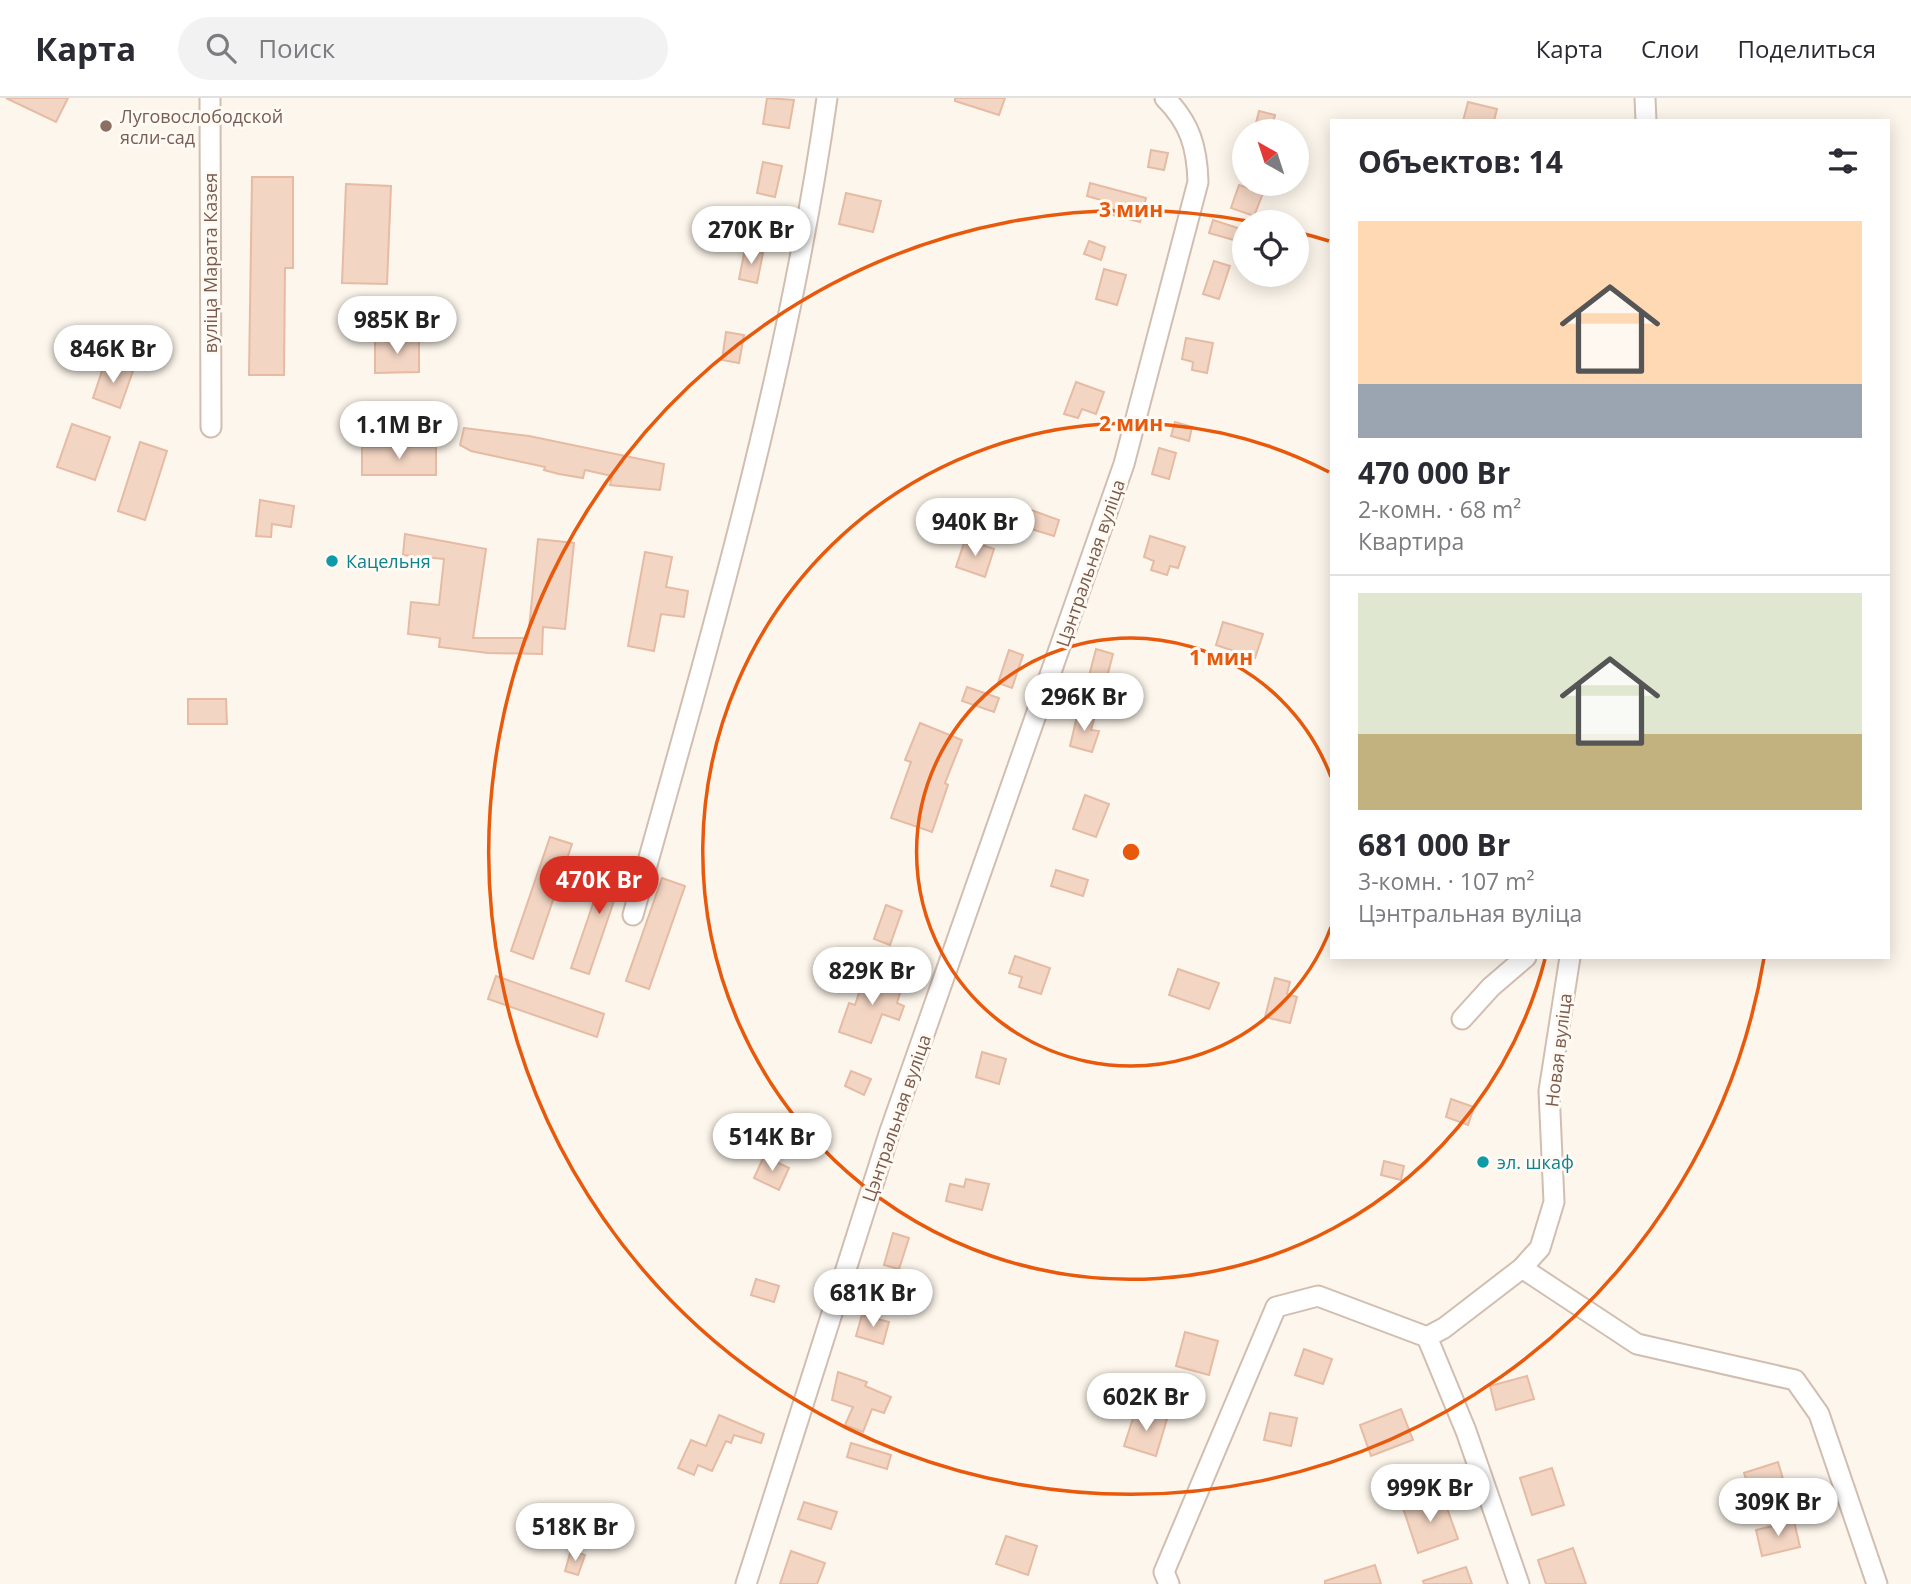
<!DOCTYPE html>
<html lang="ru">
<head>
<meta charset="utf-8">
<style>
  :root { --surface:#fff; --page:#f2f2f3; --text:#2b2b33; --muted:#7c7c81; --line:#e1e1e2; --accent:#d93025 }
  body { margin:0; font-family:"Open Sans",sans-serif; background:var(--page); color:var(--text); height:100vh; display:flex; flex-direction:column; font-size:26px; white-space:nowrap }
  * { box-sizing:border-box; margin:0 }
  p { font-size:23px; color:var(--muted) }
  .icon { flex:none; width:38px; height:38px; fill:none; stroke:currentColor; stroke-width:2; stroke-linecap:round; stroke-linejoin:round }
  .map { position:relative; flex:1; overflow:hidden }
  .sheet { position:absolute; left:1330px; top:21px; width:560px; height:840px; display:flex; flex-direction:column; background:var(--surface); border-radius:0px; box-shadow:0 4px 18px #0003 }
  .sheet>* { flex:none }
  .needle { width:46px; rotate:321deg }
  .buttons { position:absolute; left:1232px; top:21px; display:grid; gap:14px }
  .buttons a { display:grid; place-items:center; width:77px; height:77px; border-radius:50%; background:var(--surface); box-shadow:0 4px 18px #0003; font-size:35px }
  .price { position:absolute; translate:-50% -60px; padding:0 16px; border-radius:24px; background:#fff; color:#222; font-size:23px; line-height:46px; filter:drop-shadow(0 2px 4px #0008) }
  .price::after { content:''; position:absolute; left:50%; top:42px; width:21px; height:16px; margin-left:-10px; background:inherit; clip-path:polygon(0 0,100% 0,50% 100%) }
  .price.selected { background:var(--accent); color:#fff }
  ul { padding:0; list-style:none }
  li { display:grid; align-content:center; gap:14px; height:371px; padding:0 28px }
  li+li { border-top:2px solid var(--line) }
  li span { display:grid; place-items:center; height:217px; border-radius:0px; color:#555 }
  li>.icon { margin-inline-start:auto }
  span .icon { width:126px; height:126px; fill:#fffc; stroke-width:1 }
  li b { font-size:30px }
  h2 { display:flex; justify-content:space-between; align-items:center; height:84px; padding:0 28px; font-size:30px }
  header { display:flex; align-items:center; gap:42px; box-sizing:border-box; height:98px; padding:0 35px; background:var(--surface); border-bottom:2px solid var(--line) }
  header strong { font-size:33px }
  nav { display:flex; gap:38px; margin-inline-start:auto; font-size:24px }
  .search { width:490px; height:63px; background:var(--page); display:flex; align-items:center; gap:18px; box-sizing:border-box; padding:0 24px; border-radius:38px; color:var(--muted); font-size:26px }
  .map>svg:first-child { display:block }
  .building { fill:#f3d5c3; stroke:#e6bba3; stroke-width:2 }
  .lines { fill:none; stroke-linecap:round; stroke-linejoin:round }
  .minor-casing { stroke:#d1beb0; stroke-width:23 }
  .minor { stroke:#fff; stroke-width:19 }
  .ring { fill:none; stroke:#e8590c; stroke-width:3.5 }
  .education-dot { fill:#8d6e63; stroke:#fffaf3; stroke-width:2.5 }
  .culture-dot { fill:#0f9aa8; stroke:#fffaf3; stroke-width:2.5 }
  .labels { text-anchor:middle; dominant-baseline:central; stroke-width:6; stroke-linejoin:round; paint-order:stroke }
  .education-label { font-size:18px; fill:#785e54; stroke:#fffaf3; text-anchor:start }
  .street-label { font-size:18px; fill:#7a5c4d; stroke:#fffaf3 }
  .culture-label { font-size:18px; fill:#0d838f; stroke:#fffaf3; text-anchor:start }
  .centre { fill:#e8590c; stroke:#fffaf3; stroke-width:3.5 }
  .ring-label { font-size:21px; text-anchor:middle; font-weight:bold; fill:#e8590c; stroke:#fffaf3; stroke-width:6; stroke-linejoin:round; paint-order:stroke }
</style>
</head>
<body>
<header>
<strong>Карта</strong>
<div class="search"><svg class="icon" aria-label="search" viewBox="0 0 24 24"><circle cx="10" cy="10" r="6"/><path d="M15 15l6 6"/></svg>Поиск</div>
<nav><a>Карта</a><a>Слои</a><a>Поделиться</a></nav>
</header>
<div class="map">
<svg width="1911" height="1486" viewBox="0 0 1911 1486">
  <rect width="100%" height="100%" fill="#fdf6ec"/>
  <g class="building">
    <polygon points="6,0 68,0 56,24"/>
    <polygon points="767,0 794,2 789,30 763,26"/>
    <polygon points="955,0 1005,0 999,17 955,3"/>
    <polygon points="1468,4 1497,11 1494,23 1463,23"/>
    <polygon points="1259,13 1275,17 1271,33 1254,33"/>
    <polygon points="1151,52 1168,55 1164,72 1148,69"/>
    <polygon points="763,64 782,68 775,99 757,95"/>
    <polygon points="252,79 293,79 293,170 285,170 284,277 249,277"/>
    <polygon points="1090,85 1146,100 1140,124 1105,115 1108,104 1087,98"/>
    <polygon points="346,86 391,88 387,186 342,185"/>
    <polygon points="1239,87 1263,95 1254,118 1231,110"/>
    <polygon points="846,95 881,103 873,134 839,126"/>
    <polygon points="1213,122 1244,132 1244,145 1209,135"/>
    <polygon points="1089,143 1105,149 1101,162 1084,156"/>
    <polygon points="745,151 763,155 757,185 739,181"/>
    <polygon points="1214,163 1230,168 1219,201 1203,196"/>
    <polygon points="1104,171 1126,177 1117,207 1096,201"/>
    <polygon points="726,234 744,237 739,265 722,262"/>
    <polygon points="1186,240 1213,245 1207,275 1192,272 1193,264 1182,261"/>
    <polygon points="375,241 419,241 419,274 375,275"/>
    <polygon points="105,264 133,273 120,310 93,300"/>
    <polygon points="1076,284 1104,294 1096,316 1082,311 1078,320 1064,316"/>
    <polygon points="1175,324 1192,329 1189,343 1171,338"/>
    <polygon points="72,326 110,339 95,382 57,369"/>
    <polygon points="464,330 529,338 664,366 660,392 610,387 612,378 585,372 583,380 559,376 544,372 545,369 471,353 460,347"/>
    <polygon points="140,344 167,353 145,422 118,413"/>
    <rect x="362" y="349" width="74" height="28"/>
    <polygon points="1159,350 1176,355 1169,381 1152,376"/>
    <polygon points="260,402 294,408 291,429 272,426 271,439 256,438"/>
    <polygon points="1031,412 1059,422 1054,438 1025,429"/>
    <polygon points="405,436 486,451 473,540 528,540 538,441 574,445 565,531 543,529 542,556 488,555 439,549 440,540 408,536 411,504 439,507 444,461 403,457"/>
    <polygon points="1150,438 1185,449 1178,470 1170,468 1167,477 1151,472 1154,463 1144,459"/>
    <polygon points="970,443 994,451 985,479 956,469 964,445 969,446"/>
    <polygon points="645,454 672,459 666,489 688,493 684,519 661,516 654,553 628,548"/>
    <polygon points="1223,524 1263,536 1255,560 1216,547"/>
    <polygon points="1096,551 1113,556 1106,583 1089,578"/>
    <polygon points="1009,552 1023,557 1012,590 998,585"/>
    <polygon points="967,589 999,600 994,614 962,603"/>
    <polygon points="188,601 226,601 227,626 188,626"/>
    <polygon points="1078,614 1095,618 1091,632 1099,633 1092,654 1070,648"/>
    <polygon points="920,625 962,642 945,685 948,687 932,734 891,720 911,664 905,662"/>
    <polygon points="1085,697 1109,706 1096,739 1073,731"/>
    <polygon points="550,739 572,746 533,861 511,853"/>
    <polygon points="609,759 627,765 589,876 571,870"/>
    <polygon points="1056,772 1088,782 1083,798 1051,788"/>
    <polygon points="662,780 685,788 649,891 626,883"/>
    <polygon points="886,807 902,813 890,847 874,841"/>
    <polygon points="1015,858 1050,870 1041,896 1019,889 1022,879 1009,875"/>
    <polygon points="1178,871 1219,885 1209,911 1169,897"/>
    <polygon points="866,874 903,885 897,905 904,908 899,922 882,916 871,945 839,934 849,905 855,907"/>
    <polygon points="496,878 604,916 597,939 488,901"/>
    <polygon points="1275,880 1290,884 1287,896 1297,899 1290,925 1265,919"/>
    <polygon points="982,954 1006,961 999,986 976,979"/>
    <polygon points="851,973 871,981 864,997 845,988"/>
    <polygon points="1451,1001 1474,1009 1468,1027 1446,1019"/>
    <polygon points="764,1058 789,1070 779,1092 754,1080"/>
    <polygon points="1384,1063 1404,1068 1401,1082 1381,1077"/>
    <polygon points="966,1081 989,1086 982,1112 946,1103 950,1086 964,1089"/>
    <polygon points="893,1135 909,1140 899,1171 884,1167"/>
    <polygon points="756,1181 779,1188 774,1204 751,1197"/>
    <polygon points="862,1217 889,1224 883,1246 856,1238"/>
    <polygon points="1185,1234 1218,1243 1209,1277 1176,1268"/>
    <polygon points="1304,1251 1332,1261 1323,1286 1295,1277"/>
    <polygon points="838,1274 867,1284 865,1288 891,1299 884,1315 872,1311 863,1334 845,1327 853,1309 832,1302"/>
    <polygon points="1527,1278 1534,1301 1496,1312 1490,1288"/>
    <polygon points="1136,1311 1167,1321 1156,1358 1124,1348"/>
    <polygon points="1401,1311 1413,1342 1371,1358 1360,1327"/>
    <polygon points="1270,1315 1297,1320 1291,1348 1264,1342"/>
    <polygon points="719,1317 764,1336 761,1345 734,1337 731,1345 726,1343 712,1373 698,1367 694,1377 678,1370 691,1342 706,1348"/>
    <polygon points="851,1345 891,1357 887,1371 847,1359"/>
    <polygon points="1778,1364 1786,1391 1753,1402 1744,1375"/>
    <polygon points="1552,1370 1564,1407 1532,1417 1520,1380"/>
    <polygon points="1442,1396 1458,1441 1418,1455 1403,1410"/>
    <polygon points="804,1404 837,1414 831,1431 798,1421"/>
    <polygon points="1794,1423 1800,1449 1762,1458 1756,1432"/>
    <polygon points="1006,1438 1037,1448 1028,1477 996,1466"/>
    <polygon points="1573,1450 1586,1486 1546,1486 1538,1462"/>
    <polygon points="571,1452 585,1457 578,1477 565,1473"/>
    <polygon points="791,1453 825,1465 817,1486 780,1486"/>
    <polygon points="1375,1467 1381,1486 1325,1486 1325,1483"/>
    <polygon points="1466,1469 1472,1486 1424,1486 1423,1483"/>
  </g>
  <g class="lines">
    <defs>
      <g id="minor">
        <polyline points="210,0 211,329"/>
        <polyline points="1645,0 1646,23"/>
        <path d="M633,817C708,548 788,277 827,0"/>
        <polyline points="1462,921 1491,889 1526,859"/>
        <polyline points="1522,1170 1637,1246 1795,1282 1819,1316 1877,1486"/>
        <polyline points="1427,1239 1444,1230 1522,1170 1540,1150 1554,1104 1549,993 1570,859"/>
        <polyline points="1427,1239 1466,1333 1519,1486"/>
        <path d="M746,1486L889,1036L1124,366L1198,84C1197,49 1190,25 1165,0"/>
        <polyline points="1169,1486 1164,1474 1276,1209 1318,1198 1427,1239"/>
      </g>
    </defs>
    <use href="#minor" class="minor-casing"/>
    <use href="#minor" class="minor"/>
  </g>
  <g class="ring">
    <path d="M1331 829A214 214 0 1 1 1331 679"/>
    <path d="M1545 861A428 428 0 1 1 1329 374"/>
    <path d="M1764 860A642 642 0 1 1 1253 124M1297 134A642 642 0 0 1 1329 143"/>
  </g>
  <circle class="education-dot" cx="106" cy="28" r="7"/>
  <g class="culture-dot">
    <circle cx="332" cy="463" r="7"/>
    <circle cx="1483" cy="1064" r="7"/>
  </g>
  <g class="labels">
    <g class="education-label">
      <text x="120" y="18">Луговослободской<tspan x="120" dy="21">ясли-сад</tspan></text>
    </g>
    <g class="street-label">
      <text transform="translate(210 165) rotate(-90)">вуліца Марата Казея</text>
      <text transform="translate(1090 465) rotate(-71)">Цэнтральная вуліца</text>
      <text transform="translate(1558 952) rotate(-83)">Новая вуліца</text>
      <text transform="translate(896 1020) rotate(-71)">Цэнтральная вуліца</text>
    </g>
    <g class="culture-label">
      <text x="346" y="463">Кацельня</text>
      <text x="1497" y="1064">эл. шкаф</text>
    </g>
  </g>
  <circle cx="1131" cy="754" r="10" class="centre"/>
  <g class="ring-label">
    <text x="1131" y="119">3 мин</text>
    <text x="1131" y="333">2 мин</text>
    <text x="1221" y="567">1 мин</text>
  </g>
</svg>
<div class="buttons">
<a><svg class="needle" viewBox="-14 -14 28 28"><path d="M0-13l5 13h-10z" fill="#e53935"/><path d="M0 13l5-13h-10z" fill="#7c7c81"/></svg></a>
<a><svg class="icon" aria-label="locate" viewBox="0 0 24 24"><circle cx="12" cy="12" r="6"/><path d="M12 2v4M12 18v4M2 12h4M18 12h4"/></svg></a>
</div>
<b class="price" style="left:751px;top:168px">270K Br</b>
<b class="price" style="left:397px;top:258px">985K Br</b>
<b class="price" style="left:113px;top:287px">846K Br</b>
<b class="price" style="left:399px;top:363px">1.1M Br</b>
<b class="price" style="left:975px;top:460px">940K Br</b>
<b class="price" style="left:1084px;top:635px">296K Br</b>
<b class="price selected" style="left:599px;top:818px">470K Br</b>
<b class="price" style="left:872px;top:909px">829K Br</b>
<b class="price" style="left:772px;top:1075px">514K Br</b>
<b class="price" style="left:873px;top:1231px">681K Br</b>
<b class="price" style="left:1146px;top:1335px">602K Br</b>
<b class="price" style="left:1430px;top:1426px">999K Br</b>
<b class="price" style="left:1778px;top:1440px">309K Br</b>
<b class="price" style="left:575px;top:1465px">518K Br</b>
<section class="sheet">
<h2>Объектов: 14<svg class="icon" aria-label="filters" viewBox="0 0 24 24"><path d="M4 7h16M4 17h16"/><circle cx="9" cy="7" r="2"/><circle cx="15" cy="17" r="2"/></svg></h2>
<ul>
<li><span style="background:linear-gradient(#ffd9b3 75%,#9aa5b1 0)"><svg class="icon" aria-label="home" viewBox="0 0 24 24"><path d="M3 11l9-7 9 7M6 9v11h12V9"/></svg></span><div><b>470 000 Br</b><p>2-комн. · 68 m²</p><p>Квартира</p></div></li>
<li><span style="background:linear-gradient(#dfe7d0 65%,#c2b280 0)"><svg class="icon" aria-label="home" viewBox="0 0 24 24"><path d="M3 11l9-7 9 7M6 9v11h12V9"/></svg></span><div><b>681 000 Br</b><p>3-комн. · 107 m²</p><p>Цэнтральная вуліца</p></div></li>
</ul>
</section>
</div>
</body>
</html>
